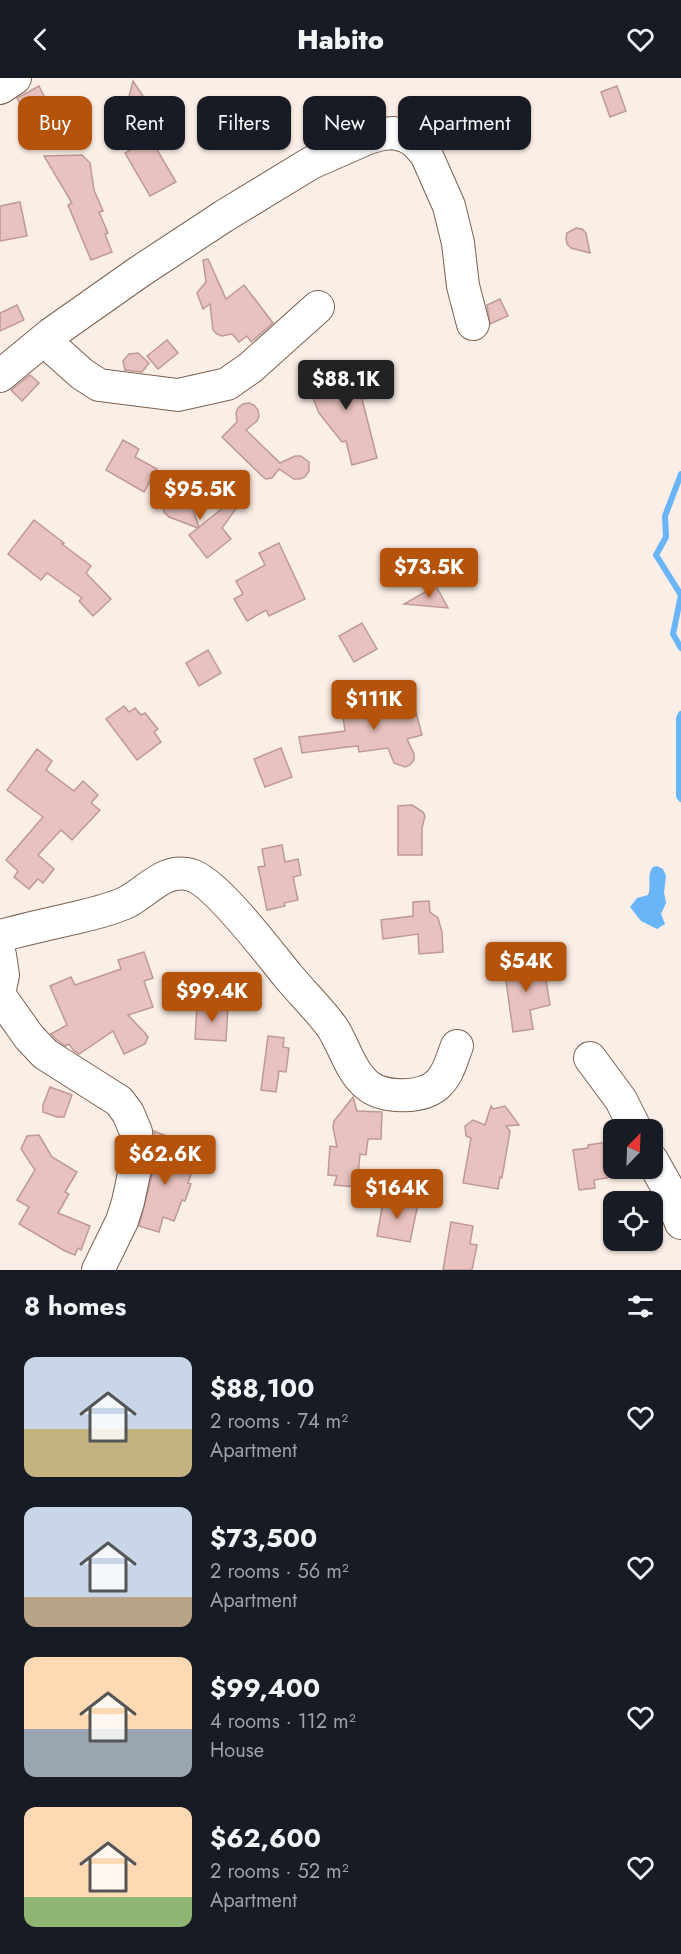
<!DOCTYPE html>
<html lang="en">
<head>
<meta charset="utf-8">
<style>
  :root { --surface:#171b24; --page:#20242c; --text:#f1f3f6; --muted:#9ea1a6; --accent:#b45309 }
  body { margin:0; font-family:Jost,sans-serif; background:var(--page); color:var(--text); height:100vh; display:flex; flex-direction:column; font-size:22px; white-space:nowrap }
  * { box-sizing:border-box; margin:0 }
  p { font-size:20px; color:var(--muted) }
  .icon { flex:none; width:33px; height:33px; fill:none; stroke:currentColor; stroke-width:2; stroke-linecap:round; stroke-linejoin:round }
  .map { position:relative; height:1192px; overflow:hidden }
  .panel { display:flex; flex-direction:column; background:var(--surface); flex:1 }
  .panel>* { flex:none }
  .top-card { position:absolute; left:18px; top:18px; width:645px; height:54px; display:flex; gap:12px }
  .needle { width:39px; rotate:23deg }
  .fabs { position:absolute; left:603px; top:1041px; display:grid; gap:12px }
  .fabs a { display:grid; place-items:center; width:60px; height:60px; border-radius:12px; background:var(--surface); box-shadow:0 2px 4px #0004; font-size:30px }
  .price { position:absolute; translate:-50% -51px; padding:0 14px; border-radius:6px; background:var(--accent); color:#fff; font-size:20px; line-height:39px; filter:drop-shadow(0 2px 3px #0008) }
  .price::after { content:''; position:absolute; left:50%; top:36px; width:18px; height:14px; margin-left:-9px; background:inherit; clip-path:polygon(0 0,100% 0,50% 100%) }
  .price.current { background:#222; color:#fff }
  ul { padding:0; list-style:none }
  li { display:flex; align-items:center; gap:18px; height:150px; padding:0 24px }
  li span { display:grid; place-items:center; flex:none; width:168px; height:120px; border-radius:12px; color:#555 }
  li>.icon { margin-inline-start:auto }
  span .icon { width:72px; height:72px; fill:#fffc; stroke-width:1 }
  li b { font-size:26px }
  h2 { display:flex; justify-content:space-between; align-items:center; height:72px; padding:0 24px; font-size:26px }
  .chip { padding:0 21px; border-radius:12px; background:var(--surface); box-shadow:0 2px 4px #0004; font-size:21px; line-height:54px }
  .chip.current { background:var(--accent); color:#fff }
  header { display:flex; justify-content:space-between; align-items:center; height:78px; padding:0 24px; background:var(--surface); font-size:27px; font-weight:800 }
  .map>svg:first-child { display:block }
  .water { fill:#69b5f8 }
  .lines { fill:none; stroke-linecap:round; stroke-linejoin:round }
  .stream { stroke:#69b5f8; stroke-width:6 }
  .building { fill:#e8c2be; stroke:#be9996; stroke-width:1.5 }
  .minor-casing { stroke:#7c614f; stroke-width:34 }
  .minor { stroke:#fff; stroke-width:32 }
</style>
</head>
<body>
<header><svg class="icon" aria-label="back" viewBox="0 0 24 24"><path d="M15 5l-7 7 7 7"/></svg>Habito<svg class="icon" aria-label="heart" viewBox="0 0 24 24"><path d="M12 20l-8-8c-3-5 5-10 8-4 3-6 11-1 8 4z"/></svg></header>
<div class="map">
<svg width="681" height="1192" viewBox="0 0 681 1192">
  <rect width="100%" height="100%" fill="#fbeee6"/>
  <path class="water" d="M657,788L663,791L666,798L664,814L666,825L661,836L665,846L657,851L641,843L630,829L637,820L648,817C652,808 646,797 653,789Z"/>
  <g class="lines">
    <g class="stream">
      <polyline points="681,396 665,438 666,459 656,477 681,517"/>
      <polyline points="681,517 673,556 681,570"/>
      <polyline points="681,636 679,640 679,718 681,721"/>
    </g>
  </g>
  <g class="building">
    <polygon points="133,3 153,33 154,40 151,48 162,67 156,70 176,104 150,118 125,75 135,69 133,65 138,62 125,45 124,38"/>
    <polygon points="39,8 46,22 53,19 63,40 58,43 64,55 40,68 17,20"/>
    <polygon points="617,8 626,33 610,39 601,14"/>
    <polygon points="82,77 90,85 94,112 103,133 99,134 108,155 105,156 112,174 91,182 68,127 72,125 44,78"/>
    <polygon points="20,124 27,158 0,163 0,128"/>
    <polygon points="576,150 582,151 586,155 590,175 571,170 567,166 566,160 567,155"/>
    <polygon points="208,181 226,221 244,207 273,245 251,264 247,258 239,264 232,256 222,258 217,256 213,252 210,226 203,231 197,215 206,204 203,182"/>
    <polygon points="500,221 508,238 490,246 487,227"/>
    <polygon points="17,227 24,242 0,253 0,235"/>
    <polygon points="167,262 178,275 158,291 147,278"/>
    <polygon points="138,275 149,285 142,294 125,292 123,283 129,276"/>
    <polygon points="380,285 369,320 362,321 377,380 352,387 346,363 342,364 319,335 303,296 315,286 345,324 355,296 356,298"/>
    <polygon points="30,297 39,305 22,323 11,312"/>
    <polygon points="249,325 254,327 258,332 259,338 257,343 246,352 280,385 295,378 301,378 309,384 309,393 305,399 300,401 294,401 279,391 272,400 266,401 262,398 222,359 237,344 236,335 238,330 243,326"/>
    <polygon points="123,362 139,371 135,379 157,391 144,414 106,392"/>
    <polygon points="179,413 188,417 199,449 239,417 243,421 222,450 231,461 207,480 189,457 198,450 169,439 164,434 159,415"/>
    <polygon points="34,442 64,465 62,466 91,488 86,495 111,521 93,538 79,523 82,520 47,495 41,502 8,476"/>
    <polygon points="279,465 305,521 269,538 266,532 247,543 234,521 243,516 236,503 265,487 259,475"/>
    <polygon points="407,473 415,489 395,498 387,482"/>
    <polygon points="436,508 448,530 404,526"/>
    <polygon points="362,545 377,571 354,584 339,558"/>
    <polygon points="208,572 221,595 199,608 186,585"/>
    <polygon points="398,617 400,630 414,627 422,657 407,661 414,676 414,682 410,687 405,689 394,685 388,670 359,674 358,668 347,669 302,675 299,659 345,653 343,639 363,637 361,624"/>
    <polygon points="124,628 129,634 135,630 141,637 145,635 158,651 154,654 161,664 137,682 106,641"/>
    <polygon points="281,670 292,699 265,709 254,681"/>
    <polygon points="37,671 52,683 46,692 74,713 83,703 98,717 91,725 100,732 72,762 61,752 38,777 54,791 43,805 38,801 29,811 14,799 18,793 6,782 43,739 7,712"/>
    <polygon points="412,727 423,734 425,738 422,750 422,777 398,777 398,728"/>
    <polygon points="282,767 285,784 298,781 301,797 293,799 298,822 284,825 285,828 267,832 258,789 265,788 262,771"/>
    <polygon points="429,823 430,834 438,840 442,854 443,874 419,876 418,856 383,861 381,842 413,838 413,824"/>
    <polygon points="144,874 153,900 144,903 153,929 128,937 145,955 148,959 145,966 124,976 113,953 79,976 74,973 69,966 65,968 57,962 51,956 67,947 50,908 71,899 75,907 121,891 118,882"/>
    <polygon points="543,883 550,927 530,932 533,951 513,954 504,888"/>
    <polygon points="197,927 228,928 226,963 195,961"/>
    <polygon points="268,958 284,960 283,969 289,970 286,994 279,993 276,1014 261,1012"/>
    <polygon points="50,1009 72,1017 64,1039 57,1039 43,1034 43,1027"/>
    <polygon points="353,1019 357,1033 382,1034 381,1061 368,1061 366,1077 360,1076 357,1109 334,1107 337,1098 328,1097 330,1068 337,1069 333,1049 334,1043"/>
    <polygon points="491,1028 493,1031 505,1028 519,1047 506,1048 510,1053 502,1100 500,1099 498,1111 463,1105 471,1060 466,1058 465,1048 473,1042 485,1047"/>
    <polygon points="154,1053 174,1061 167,1079 194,1088 188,1105 191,1106 185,1123 182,1122 174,1143 163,1139 159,1154 139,1148 156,1081"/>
    <polygon points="39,1057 52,1079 77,1094 65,1114 69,1116 58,1135 90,1148 81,1172 78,1170 75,1177 65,1173 19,1146 29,1129 17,1122 35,1092 21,1071 27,1058"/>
    <polygon points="614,1063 614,1092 611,1093 612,1099 594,1102 595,1110 579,1112 573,1072 588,1070 588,1067"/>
    <polygon points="384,1119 418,1126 410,1164 377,1158"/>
    <polygon points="451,1144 473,1148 470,1166 477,1167 472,1192 443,1192"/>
  </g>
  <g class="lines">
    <defs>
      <g id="minor">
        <polyline points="0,10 15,0"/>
        <polyline points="44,262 82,296 99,307 178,317 227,306 250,290 318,229"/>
        <polyline points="0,298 51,256 139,194 224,138 311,85 368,60 382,56 394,55 405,58 414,63 426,76 449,128 458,165 463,208 473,246"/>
        <path d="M0,858C22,852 44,847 66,842C87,837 108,833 127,824C148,813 165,789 191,797C216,804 269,875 288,898C302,915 319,931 332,949C344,967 350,993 367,1007C384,1021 424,1021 439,1005C449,995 452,980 457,968"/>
        <polyline points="0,877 3,897 0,911"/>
        <polyline points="0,918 29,959 45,976 119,1023 128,1035 136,1054 138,1077 128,1124 122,1143 98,1192"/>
        <polyline points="590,980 621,1022 636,1052"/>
        <polyline points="652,1082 666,1107 681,1145"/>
      </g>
    </defs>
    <use href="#minor" class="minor-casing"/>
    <use href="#minor" class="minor"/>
  </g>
</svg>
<div class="fabs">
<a><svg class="needle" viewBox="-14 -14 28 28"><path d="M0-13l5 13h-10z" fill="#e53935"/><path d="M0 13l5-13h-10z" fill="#9ea1a6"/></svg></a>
<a><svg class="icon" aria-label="locate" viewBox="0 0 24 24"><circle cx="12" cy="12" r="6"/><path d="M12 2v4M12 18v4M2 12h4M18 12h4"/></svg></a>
</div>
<b class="price current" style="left:346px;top:333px">$88.1K</b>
<b class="price" style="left:200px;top:443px">$95.5K</b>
<b class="price" style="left:429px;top:521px">$73.5K</b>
<b class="price" style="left:374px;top:653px">$111K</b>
<b class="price" style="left:526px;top:915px">$54K</b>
<b class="price" style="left:212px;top:945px">$99.4K</b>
<b class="price" style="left:165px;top:1108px">$62.6K</b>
<b class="price" style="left:397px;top:1142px">$164K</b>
<div class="top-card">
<a class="chip current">Buy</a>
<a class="chip">Rent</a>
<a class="chip">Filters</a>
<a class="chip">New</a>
<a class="chip">Apartment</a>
</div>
</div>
<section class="panel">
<h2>8 homes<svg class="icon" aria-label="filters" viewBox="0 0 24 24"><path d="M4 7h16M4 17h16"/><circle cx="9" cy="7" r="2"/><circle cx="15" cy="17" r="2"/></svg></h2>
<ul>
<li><span style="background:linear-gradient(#c9d6e8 60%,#c2b280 0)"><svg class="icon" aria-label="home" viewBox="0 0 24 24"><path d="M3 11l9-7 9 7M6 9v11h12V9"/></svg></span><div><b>$88,100</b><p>2 rooms · 74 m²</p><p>Apartment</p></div><svg class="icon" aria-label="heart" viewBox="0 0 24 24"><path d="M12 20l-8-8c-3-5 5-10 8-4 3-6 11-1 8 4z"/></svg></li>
<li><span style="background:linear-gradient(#c9d6e8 75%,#b9a48a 0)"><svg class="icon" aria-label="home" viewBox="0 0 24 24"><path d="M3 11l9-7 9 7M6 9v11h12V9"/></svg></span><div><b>$73,500</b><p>2 rooms · 56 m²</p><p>Apartment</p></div><svg class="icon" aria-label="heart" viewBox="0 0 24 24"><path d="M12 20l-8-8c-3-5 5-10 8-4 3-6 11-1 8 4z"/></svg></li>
<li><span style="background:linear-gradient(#ffd9b3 60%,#9aa5b1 0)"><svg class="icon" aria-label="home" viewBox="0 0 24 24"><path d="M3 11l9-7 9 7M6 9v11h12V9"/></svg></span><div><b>$99,400</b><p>4 rooms · 112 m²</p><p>House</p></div><svg class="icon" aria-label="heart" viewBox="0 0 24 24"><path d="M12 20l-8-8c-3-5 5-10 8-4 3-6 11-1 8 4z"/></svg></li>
<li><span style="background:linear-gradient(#ffd9b3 75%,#8fb573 0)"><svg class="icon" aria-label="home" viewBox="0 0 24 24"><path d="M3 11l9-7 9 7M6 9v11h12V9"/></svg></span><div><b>$62,600</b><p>2 rooms · 52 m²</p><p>Apartment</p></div><svg class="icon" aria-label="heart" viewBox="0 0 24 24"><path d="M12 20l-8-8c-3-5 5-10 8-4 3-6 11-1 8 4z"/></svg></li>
</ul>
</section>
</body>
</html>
